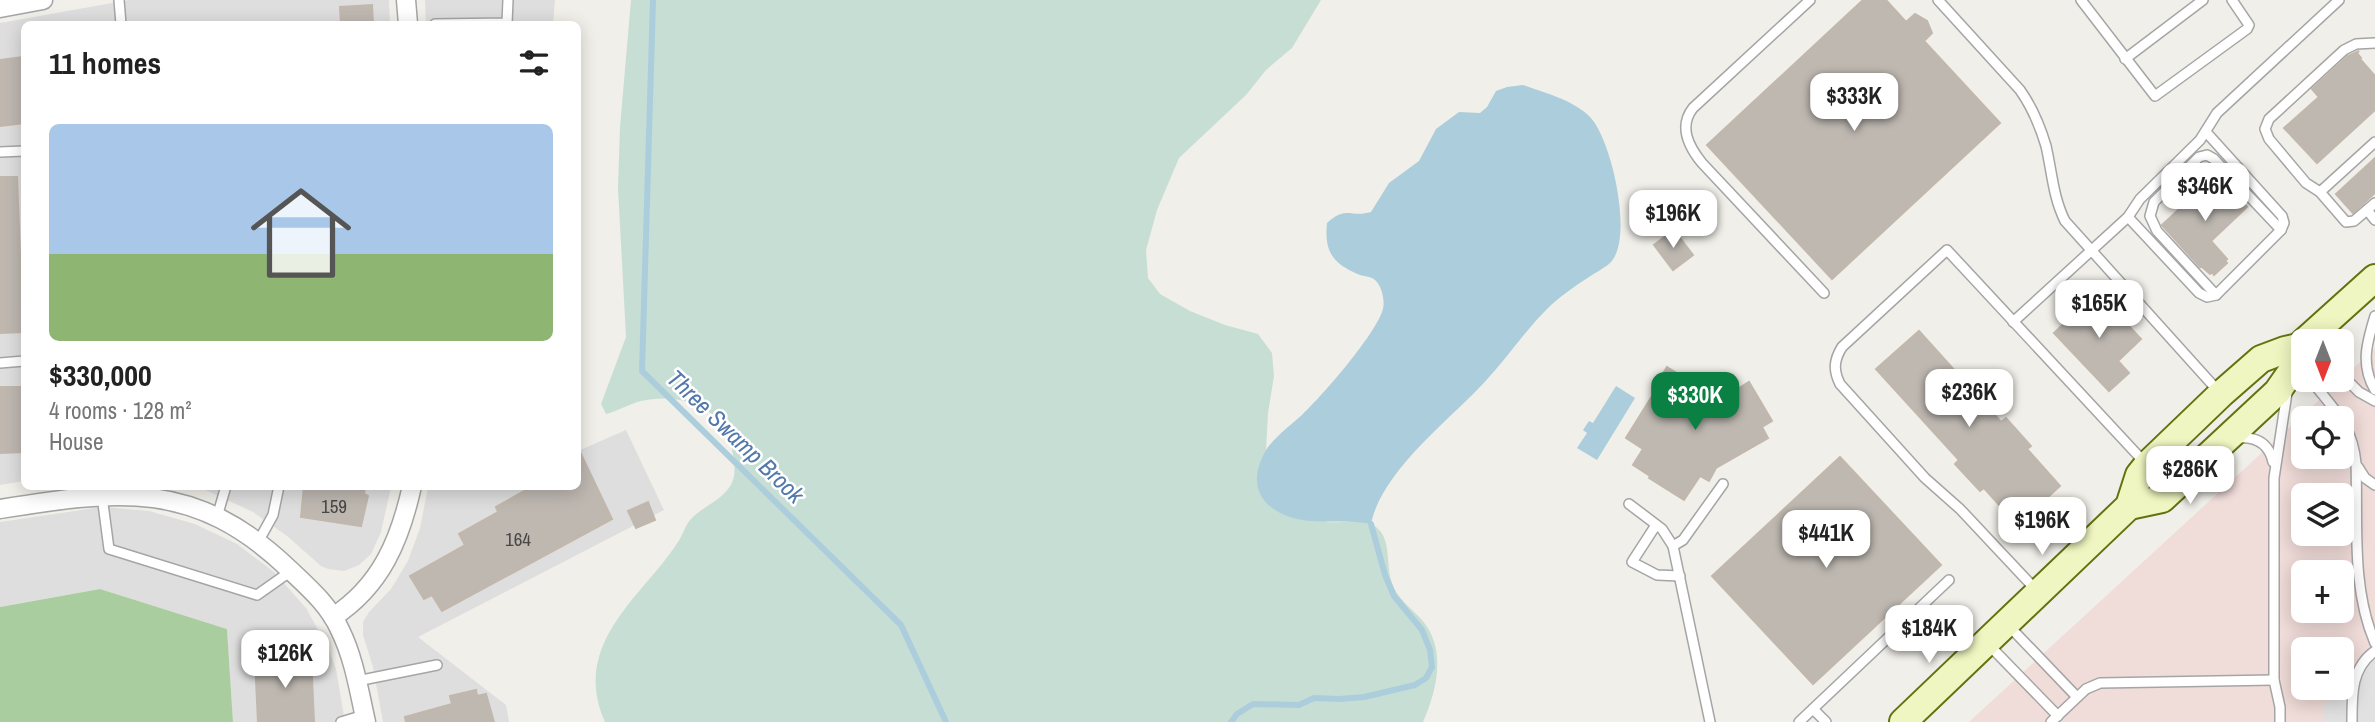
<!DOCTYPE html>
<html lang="en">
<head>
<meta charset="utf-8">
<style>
  :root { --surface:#fff; --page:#f6f6f6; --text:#222; --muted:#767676; --accent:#0b8043 }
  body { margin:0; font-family:"Archivo Narrow",sans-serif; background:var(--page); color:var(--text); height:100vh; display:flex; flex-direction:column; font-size:26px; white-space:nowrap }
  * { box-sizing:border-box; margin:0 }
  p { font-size:23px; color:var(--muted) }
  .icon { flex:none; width:38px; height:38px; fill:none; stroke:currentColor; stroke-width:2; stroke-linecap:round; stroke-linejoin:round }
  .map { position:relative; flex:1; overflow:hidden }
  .details { position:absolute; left:21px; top:21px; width:560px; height:469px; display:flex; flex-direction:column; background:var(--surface); border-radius:10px; box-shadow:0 4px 18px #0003 }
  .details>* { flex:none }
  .needle { width:46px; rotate:180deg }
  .controls { position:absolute; left:2291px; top:329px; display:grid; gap:14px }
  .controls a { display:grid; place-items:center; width:63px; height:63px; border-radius:10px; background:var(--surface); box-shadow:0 4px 18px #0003; font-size:35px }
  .price { position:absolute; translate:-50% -60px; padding:0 16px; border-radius:14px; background:#fff; color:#222; font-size:23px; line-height:46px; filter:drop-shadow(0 2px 4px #0008) }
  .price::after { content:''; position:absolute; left:50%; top:42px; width:21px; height:16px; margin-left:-10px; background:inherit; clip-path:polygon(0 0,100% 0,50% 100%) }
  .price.on { background:var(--accent); color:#fff }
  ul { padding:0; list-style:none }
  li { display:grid; align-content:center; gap:14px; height:371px; padding:0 28px }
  li span { display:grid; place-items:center; height:217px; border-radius:10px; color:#555 }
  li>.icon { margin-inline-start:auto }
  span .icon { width:126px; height:126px; fill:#fffc; stroke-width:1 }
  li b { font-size:30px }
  h2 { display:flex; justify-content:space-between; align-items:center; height:84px; padding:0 28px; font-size:30px }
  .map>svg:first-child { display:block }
  .residential { fill:#dfdede }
  .commercial { fill:#f0dcd9; fill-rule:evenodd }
  .forest { fill:#aacda0 }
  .wetland { fill:#c7ded5 }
  .parking { fill:#e1e1e1 }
  .water { fill:#accddb }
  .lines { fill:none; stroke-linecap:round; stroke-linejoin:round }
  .stream { stroke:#accddb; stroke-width:6 }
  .building { fill:#beb8b1; stroke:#c2b7ac; stroke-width:2 }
  .lane-casing { stroke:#a5a5a5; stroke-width:12 }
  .street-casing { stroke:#a5a5a5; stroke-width:21 }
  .secondary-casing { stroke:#60730d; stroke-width:30 }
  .lane { stroke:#fff; stroke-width:9 }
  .street { stroke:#fff; stroke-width:18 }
  .secondary { stroke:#eff6c1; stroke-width:26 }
  .labels { text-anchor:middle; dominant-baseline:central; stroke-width:5; stroke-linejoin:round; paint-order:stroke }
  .number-label { font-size:19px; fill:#484745 }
  .water-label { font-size:24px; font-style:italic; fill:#5378ab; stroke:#fff }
</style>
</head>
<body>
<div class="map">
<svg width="2375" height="722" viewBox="0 0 2375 722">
  <rect width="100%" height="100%" fill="#f1efe9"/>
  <g class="residential">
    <polygon points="129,0 389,0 390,24 24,24 24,481 0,485 0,23"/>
    <polygon points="425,0 555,0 553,24 426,24"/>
    <polygon points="626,430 664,510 418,637 506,705 509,722 383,722 373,667 363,635 363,622 369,612 391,589 408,561 420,528 428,487 578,486 578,451"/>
    <polygon points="199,487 391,487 381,532 371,554 359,565 344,571 328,569 321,566 287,536 253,512"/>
    <polygon points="102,507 149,511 195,524 237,544 274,572 306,608 328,648 336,669 345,722 233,722 227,629 100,589 0,607 0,522"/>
  </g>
  <path class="commercial" d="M2375,348V722H1969L2341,380ZM2303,418H2342V457H2303ZM2303,495H2342V534H2303ZM2303,572H2342V611H2303ZM2303,649H2342V688H2303Z"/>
  <polygon class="forest" points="100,589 227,629 233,722 0,722 0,607"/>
  <path class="wetland" d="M631,0H1321L1292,48L1266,70L1246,95L1179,158L1157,210L1146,250L1148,278L1160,294L1190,311L1225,325L1258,334L1272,353L1274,376L1268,413L1266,451L1257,483C1270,490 1318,521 1328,522C1344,524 1367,515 1380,531C1391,544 1386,567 1392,583C1396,597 1412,609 1422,620C1447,649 1437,690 1423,722H605C575,655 623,611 662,564C667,557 673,550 678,542C683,535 685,525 691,519C701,508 718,502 728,489C738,477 734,463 732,449C725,406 679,392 641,401C629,404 618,411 606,414L601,404L626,337L618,188L620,127Z"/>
  <polygon class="parking" points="2375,653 2375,722 2323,722 2323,707"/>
  <g class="water">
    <path d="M1523,85C1545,93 1573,100 1590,117C1611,138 1634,237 1611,262C1605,268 1596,272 1589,277C1575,286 1559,297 1547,309C1522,334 1503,364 1478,389C1443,425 1381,474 1371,524C1343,518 1314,526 1287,516C1257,504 1249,481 1265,452C1272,439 1292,424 1303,414C1323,395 1376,334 1383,309C1385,301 1382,286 1375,280C1372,277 1364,276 1360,275C1333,264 1324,252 1327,223C1346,205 1351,218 1371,212L1389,183L1419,161L1436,129L1459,112L1480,113L1487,107L1496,91L1507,87Z"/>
    <polygon points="1616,386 1635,398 1597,460 1577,448 1587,433 1583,430 1589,421 1593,423"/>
  </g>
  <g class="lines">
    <g class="stream">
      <polyline points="653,0 642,371 901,625 946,722"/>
      <polyline points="1231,722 1237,714 1253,704 1299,705 1314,698 1339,699 1364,697 1415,685 1426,678 1432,667 1430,650 1422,630 1394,596 1385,575 1371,524"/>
    </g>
  </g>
  <g class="building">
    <polygon points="1863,0 1886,0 1906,22 1915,14 1927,21 1932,33 1924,41 2000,123 1832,279 1707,145"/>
    <polygon points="372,5 373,24 341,24 340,7"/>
    <polygon points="2359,51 2357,53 2361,58 2360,59 2375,76 2375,110 2317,163 2284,128 2319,97 2312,89 2348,56"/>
    <polygon points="24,57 24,123 0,126 0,60"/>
    <polygon points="2375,158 2375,193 2353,213 2336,194"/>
    <polygon points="2217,174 2247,207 2211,241 2227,259 2225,261 2227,263 2214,275 2212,272 2210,274 2201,266 2200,267 2162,225"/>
    <polygon points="0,177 17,177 23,332 0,333"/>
    <polygon points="1674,230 1693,255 1673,270 1654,245"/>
    <polygon points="2097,292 2141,339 2118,361 2129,373 2109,391 2054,333"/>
    <polygon points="1919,331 2001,422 2006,418 2031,446 2027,449 2060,486 2017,525 1984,488 1980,491 1955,464 1959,460 1876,369"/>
    <polygon points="1667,367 1720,400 1749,382 1772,421 1762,427 1768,438 1716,468 1709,481 1700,476 1684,500 1649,478 1650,476 1633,465 1643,449 1626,438 1657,388 1655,387"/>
    <polygon points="0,387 24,387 24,452 0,453"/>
    <polygon points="578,448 612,519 442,611 432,595 424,599 410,576 465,545 459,534 498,512 496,507 533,486 578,486"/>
    <polygon points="1840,457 1941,565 1813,684 1712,576"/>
    <polygon points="304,486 365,486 364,494 368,496 361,526 301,517"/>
    <polygon points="648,502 655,520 636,528 628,511"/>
    <polygon points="311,657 314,722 258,722 255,659"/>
    <polygon points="476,690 477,696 486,694 494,722 406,722 405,717 452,704 450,696"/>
  </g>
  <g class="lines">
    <defs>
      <g id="lane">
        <polyline points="119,0 121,24"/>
        <path d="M1810,0L1693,108C1678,127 1689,147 1702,163L1824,293"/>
        <path d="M1938,0L2020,90C2032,107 2040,126 2046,146C2052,172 2053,197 2065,221L2219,392"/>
        <polyline points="2081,0 2155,96 2247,29 2249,25 2232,0"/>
        <polyline points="435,24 507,23 508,0"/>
        <polyline points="2375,43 2356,44 2344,50 2269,119 2265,129 2269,139 2306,183 2320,192 2346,222 2354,221 2375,203"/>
        <polyline points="2125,59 2203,0"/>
        <polyline points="0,152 24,151"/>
        <polyline points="2320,192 2375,142"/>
        <polyline points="2367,210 2375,220"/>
        <polyline points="2128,217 2199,293 2207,297 2216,295 2281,230 2284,223 2282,216 2206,132"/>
        <polyline points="2216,295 2157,231 2150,216 2154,202 2199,157 2207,155 2214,159 2281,230"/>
        <path d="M2375,316C2367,342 2360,365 2375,390"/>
        <polyline points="2013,322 2128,217 2140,199 2200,140 2217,113 2339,0"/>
        <polyline points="0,363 24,361"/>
        <polyline points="2342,375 2359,392 2375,401"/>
        <path d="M2311,380C2333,409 2352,423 2356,463C2358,522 2351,588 2375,643"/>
        <path d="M2237,438C2256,436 2269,443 2273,462"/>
        <polyline points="2358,467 2365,478 2375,485"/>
        <polyline points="102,496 109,549 257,595 291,571"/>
        <polyline points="1629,504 1662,529 1673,546 1710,722"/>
        <polyline points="217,517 226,486"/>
        <polyline points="1656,525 1632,562 1657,575 1680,576"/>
        <polyline points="258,542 273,515 279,486"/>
        <polyline points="1673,546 1683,540 1723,484"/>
        <path d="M2036,590L1960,509L1925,478L1840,384C1833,370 1834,360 1842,347L1947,250L2146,464"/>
        <polyline points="2008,625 2077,697"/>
        <polyline points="1988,644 2058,716"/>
        <polyline points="357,681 437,665"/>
        <polyline points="1813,709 1826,722"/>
        <polyline points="341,722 364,715"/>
        <polyline points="1799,722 1949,580"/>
        <polyline points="2051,722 2086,689 2100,683 2274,680"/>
        <polyline points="2280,722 2280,707 2274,680 2274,478 2287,393"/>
        <path d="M2352,722C2352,695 2351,668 2375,651"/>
      </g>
      <g id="street">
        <polyline points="406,0 408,24"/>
        <polyline points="0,8 43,0"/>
        <path d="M0,509C118,490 195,479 289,569C308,587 329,605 340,630C354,658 359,691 366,722"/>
        <path d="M333,617C381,586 400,540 412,486"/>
      </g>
      <g id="secondary">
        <polyline points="2305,341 2375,278"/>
        <polyline points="2129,506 2162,499 2277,392 2291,372 2298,347"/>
        <polyline points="1903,722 2129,506 2139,475 2147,465 2221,394 2261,359 2285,350 2298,347 2303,343"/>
      </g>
    </defs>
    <use href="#lane" class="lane-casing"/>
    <use href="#street" class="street-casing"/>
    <use href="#secondary" class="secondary-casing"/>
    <use href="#lane" class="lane"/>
    <use href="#street" class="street"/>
    <use href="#secondary" class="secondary"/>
  </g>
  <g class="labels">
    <g class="number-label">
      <text x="334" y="506">159</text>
      <text x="518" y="539">164</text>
    </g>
    <g class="water-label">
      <text transform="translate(736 436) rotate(44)">Three Swamp Brook</text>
    </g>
  </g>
</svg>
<div class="controls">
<a><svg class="needle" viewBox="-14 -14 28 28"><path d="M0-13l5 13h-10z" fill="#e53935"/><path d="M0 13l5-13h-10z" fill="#767676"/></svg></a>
<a><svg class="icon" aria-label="locate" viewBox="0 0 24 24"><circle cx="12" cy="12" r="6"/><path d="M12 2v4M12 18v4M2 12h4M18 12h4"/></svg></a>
<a><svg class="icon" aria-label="layers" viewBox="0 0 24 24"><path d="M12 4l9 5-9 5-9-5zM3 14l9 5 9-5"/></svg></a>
<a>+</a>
<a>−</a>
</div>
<b class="price" style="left:1854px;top:133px">$333K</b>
<b class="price" style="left:2205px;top:223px">$346K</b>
<b class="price" style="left:1673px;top:250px">$196K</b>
<b class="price" style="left:2099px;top:340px">$165K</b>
<b class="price" style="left:1969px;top:429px">$236K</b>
<b class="price on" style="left:1695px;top:432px">$330K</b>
<b class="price" style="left:2190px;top:506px">$286K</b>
<b class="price" style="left:2042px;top:557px">$196K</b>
<b class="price" style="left:1826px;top:570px">$441K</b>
<b class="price" style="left:1929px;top:665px">$184K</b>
<b class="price" style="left:285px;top:690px">$126K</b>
<section class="details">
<h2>11 homes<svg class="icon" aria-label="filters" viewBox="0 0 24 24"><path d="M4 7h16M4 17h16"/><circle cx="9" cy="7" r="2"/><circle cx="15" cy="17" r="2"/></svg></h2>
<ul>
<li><span style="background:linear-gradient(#a9c7e8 60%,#8fb573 0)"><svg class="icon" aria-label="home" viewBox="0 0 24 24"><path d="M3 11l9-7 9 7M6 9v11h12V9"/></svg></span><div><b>$330,000</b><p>4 rooms · 128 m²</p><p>House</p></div></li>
</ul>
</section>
</div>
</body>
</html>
